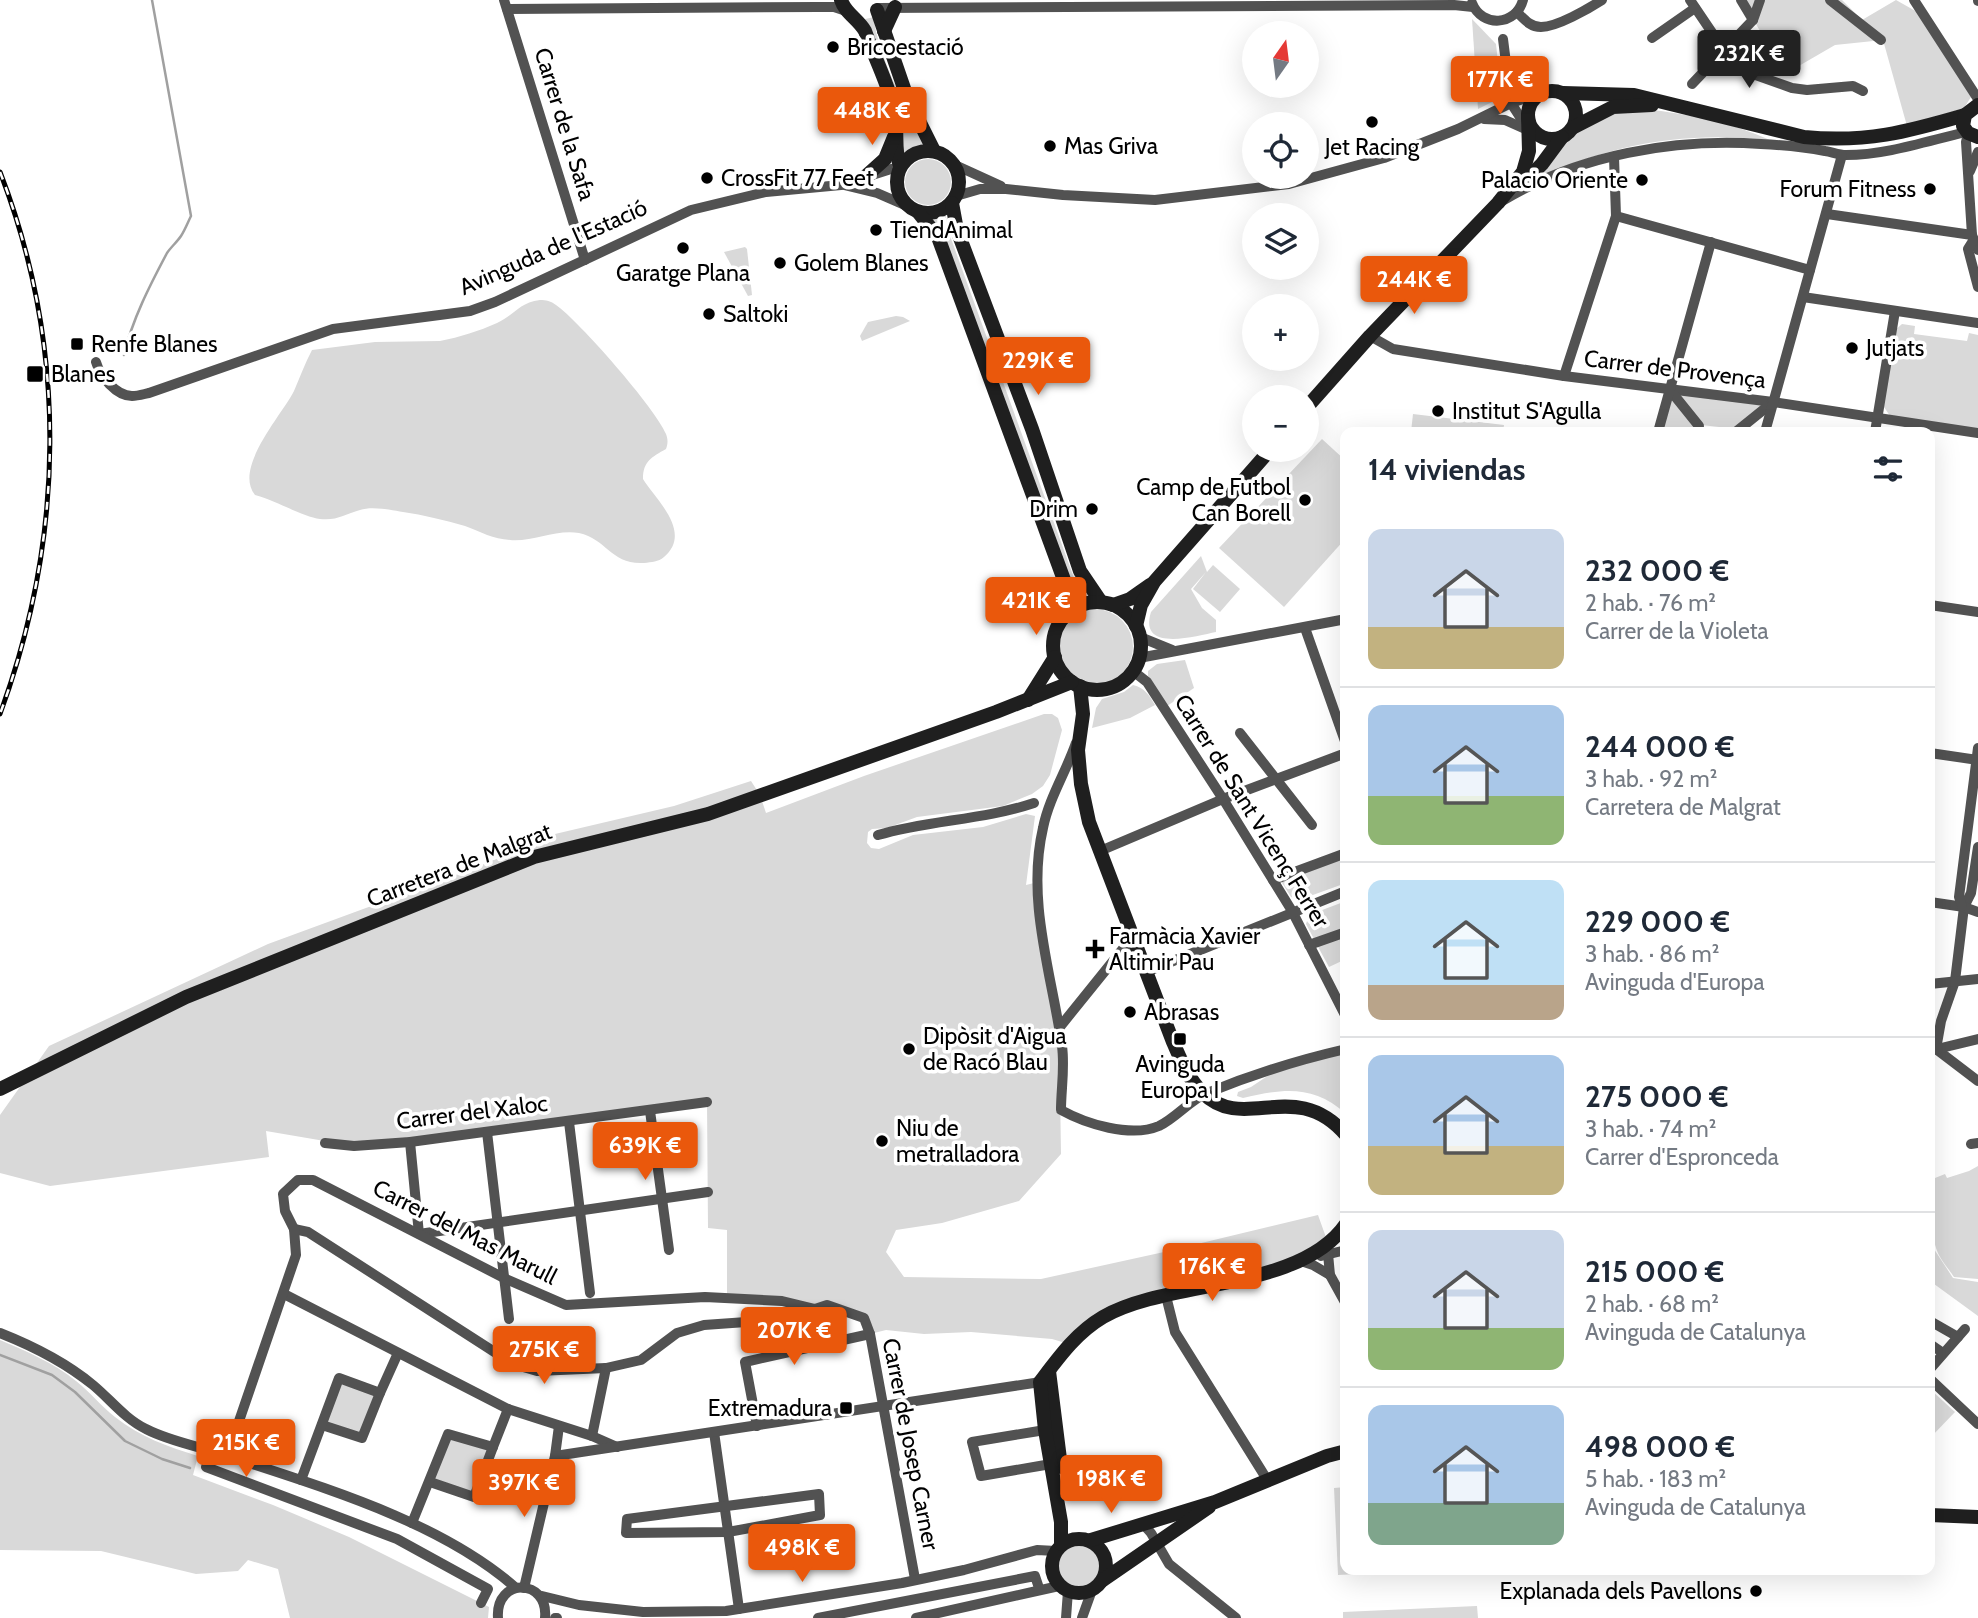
<!DOCTYPE html>
<html lang="es">
<head>
<meta charset="utf-8">
<style>
  :root { --surface:#fff; --page:#f6f6f7; --text:#1f2937; --muted:#747a83; --line:#e0e1e3; --accent:#ea580c }
  body { margin:0; font-family:Cabin,sans-serif; background:var(--page); color:var(--text); height:100vh; display:flex; flex-direction:column; font-size:26px; white-space:nowrap }
  * { box-sizing:border-box; margin:0 }
  p { font-size:23px; color:var(--muted) }
  .icon { flex:none; width:38px; height:38px; fill:none; stroke:currentColor; stroke-width:2; stroke-linecap:round; stroke-linejoin:round }
  .map { position:relative; flex:1; overflow:hidden }
  .drawer { position:absolute; left:1340px; top:427px; width:595px; height:1148px; display:flex; flex-direction:column; background:var(--surface); border-radius:14px; box-shadow:0 7px 28px #0002 }
  .drawer>* { flex:none }
  .needle { width:46px; rotate:14deg }
  .buttons { position:absolute; left:1242px; top:21px; display:grid; gap:14px }
  .buttons a { display:grid; place-items:center; width:77px; height:77px; border-radius:50%; background:var(--surface); box-shadow:0 7px 28px #0002; font-size:35px }
  .price { position:absolute; translate:-50% -60px; padding:0 16px; border-radius:7px; background:var(--accent); color:#fff; font-size:23px; line-height:46px; filter:drop-shadow(0 2px 4px #0008) }
  .price::after { content:''; position:absolute; left:50%; top:42px; width:21px; height:16px; margin-left:-10px; background:inherit; clip-path:polygon(0 0,100% 0,50% 100%) }
  .price.active { background:#222; color:#fff }
  ul { padding:0; list-style:none }
  li { display:flex; align-items:center; gap:21px; height:175px; padding:0 28px }
  li+li { border-top:2px solid var(--line) }
  li span { display:grid; place-items:center; flex:none; width:196px; height:140px; border-radius:14px; color:#555 }
  li>.icon { margin-inline-start:auto }
  span .icon { width:84px; height:84px; fill:#fffc; stroke-width:1 }
  li b { font-size:30px }
  h2 { display:flex; justify-content:space-between; align-items:center; height:84px; padding:0 28px; font-size:30px }
  .map>svg:first-child { display:block }
  .green { fill:#d9d9d9 }
  .lines { fill:none; stroke-linecap:round; stroke-linejoin:round }
  .stream { stroke:#a0a0a0; stroke-width:2.5 }
  .street { stroke:#525252; stroke-width:10 }
  .secondary { stroke:#1f1f1f; stroke-width:14 }
  .rail-casing { stroke:#000; stroke-width:5 }
  .rail { stroke:#fff; stroke-width:2.5; stroke-dasharray:8; stroke-linecap:butt }
  .poi-dot { fill:#000; stroke:#fff; stroke-width:2.5 }
  .labels { text-anchor:middle; dominant-baseline:central; stroke-width:7; stroke-linejoin:round; paint-order:stroke }
  .poi-label { font-size:23px; fill:#000; stroke:#fff; text-anchor:start }
  .street-label { font-size:23px; fill:#000; stroke:#fff }
</style>
</head>
<body>
<div class="map">
<svg width="1978" height="1618" viewBox="0 0 1978 1618">
  <rect width="100%" height="100%" fill="#fff"/>
  <g class="green">
    <polygon points="1742,0 1842,0 1862,20 1896,0 1919,13 1971,97 1964,108 1907,126 1883,40 1835,45 1785,74"/>
    <path d="M874,17C875,47 908,117 925,143L923,148L914,151L904,159L861,20Z"/>
    <polygon points="1472,19 1496,44 1501,91 1498,99 1478,109"/>
    <path d="M1645,109C1688,114 1730,122 1770,140C1681,131 1612,144 1530,181L1562,143L1572,139L1580,128L1612,113Z"/>
    <circle cx="928" cy="182" r="23"/>
    <polygon points="945,212 949,233 1074,578 1087,595 1086,598 1067,606 1066,593 929,216"/>
    <polygon points="745,247 747,249 752,295 748,296 724,252"/>
    <path d="M540,300C546,300 551,301 556,305C579,321 656,409 666,434C668,440 668,443 666,449C652,457 643,461 643,479C656,500 693,532 664,557C658,562 652,562 644,563C611,565 607,539 579,533C556,529 533,542 510,540C493,539 481,532 465,526C445,520 423,515 403,512C391,510 372,506 360,510C345,514 337,521 320,519C303,517 275,500 255,495C233,468 282,415 294,391C300,377 305,363 312,350L375,342L440,341C460,337 479,331 497,323C515,315 518,303 540,300Z"/>
    <polygon points="896,316 903,317 910,321 862,341 860,336 868,322"/>
    <polygon points="1902,324 1915,326 1914,334 1967,341 1969,333 1978,335 1978,429 1890,416 1882,404 1894,331"/>
    <polygon points="1673,390 1770,403 1737,429 1701,425"/>
    <polygon points="1671,394 1698,427 1696,432 1660,432"/>
    <polygon points="1413,414 1504,425 1503,432 1411,432"/>
    <polygon points="1322,439 1346,461 1346,538 1284,607 1219,548"/>
    <path d="M1201,556L1207,572L1213,565L1240,589L1220,612L1193,589L1206,572L1191,589L1202,608L1216,620V632C1196,636 1138,653 1151,612Z"/>
    <circle cx="1095" cy="647" r="38"/>
    <polygon points="1185,660 1194,688 1167,706 1148,676 1148,671 1157,664"/>
    <path d="M1133,685C1145,688 1149,695 1155,705L1130,718L1092,728L1096,708L1102,699L1124,692Z"/>
    <polygon points="1044,714 1052,714 1058,718 1062,730 1050,775 1043,786 1032,794 1003,806 917,817 887,828 872,829 868,832 867,843 871,848 879,849 913,835 983,827 1026,814 1035,816 1026,885 1038,882 1059,1028 1061,1154 1019,1201 942,1223 896,1230 886,1252 904,1277 1041,1279 1164,1252 1318,1215 1328,1243 1298,1263 1142,1302 1069,1344 1052,1339 971,1332 924,1334 886,1330 870,1334 864,1318 828,1305 727,1298 727,1230 708,1228 707,1102 354,1146 266,1131 269,1157 50,1186 0,1173 0,1115 49,1046 268,944 472,869 555,834 674,806 751,781 760,795 766,813 864,776"/>
    <polygon points="1346,855 1346,883 1299,900 1291,897 1279,878"/>
    <polygon points="1346,901 1346,930 1315,941 1306,924 1309,915"/>
    <polygon points="1346,934 1346,959 1329,967 1317,945"/>
    <path d="M1346,1050V1114C1313,1084 1282,1089 1243,1098L1237,1096L1238,1092L1251,1087L1287,1063Z"/>
    <path d="M1978,1166V1279L1954,1277C1948,1268 1939,1258 1936,1248C1929,1226 1930,1203 1930,1180L1945,1174L1947,1178L1969,1171Z"/>
    <polygon points="1930,1231 1934,1249 1953,1278 1978,1282 1978,1316 1930,1281"/>
    <path d="M0,1340C26,1351 54,1363 76,1381C90,1392 101,1406 115,1417C140,1437 169,1447 198,1456L193,1475L273,1505L349,1537L489,1607L488,1618H290L278,1569L248,1560L238,1571L196,1574L101,1551L0,1550Z"/>
    <polygon points="342,1379 380,1393 363,1438 322,1425"/>
    <polygon points="1930,1389 1955,1412 1930,1438"/>
    <polygon points="448,1434 493,1447 474,1497 430,1482"/>
    <polygon points="1346,1487 1346,1570 1444,1570 1338,1575 1334,1488"/>
    <circle cx="1080" cy="1566" r="22"/>
    <polygon points="1477,1606 1478,1618 1343,1618 1343,1612"/>
  </g>
  <g class="lines">
    <g class="stream">
      <path d="M124,355C132,320 150,285 167,253C171,247 177,242 181,236C185,230 188,222 191,216L152,0"/>
      <polyline points="0,1355 52,1375 75,1392 125,1441 162,1459 190,1468"/>
    </g>
    <g class="street">
      <polyline points="504,0 585,260"/>
      <polyline points="1690,0 1736,68 1792,88 1807,90 1853,86 1863,91"/>
      <polyline points="1741,0 1753,20"/>
      <polyline points="1830,0 1881,40"/>
      <polyline points="1914,0 1978,99"/>
      <polyline points="1978,0 1978,1"/>
      <path d="M1472,3C1482,28 1516,26 1523,0"/>
      <polyline points="878,8 1454,5 1473,7"/>
      <polyline points="507,9 818,7 834,7 846,11"/>
      <path d="M1517,12C1524,19 1530,27 1541,27C1557,27 1588,9 1602,0"/>
      <polyline points="1652,38 1695,8"/>
      <polyline points="1503,39 1511,103 1529,131"/>
      <polyline points="1692,84 1753,20 1760,0"/>
      <polyline points="1484,119 1505,120 1541,136"/>
      <polyline points="1968,133 1966,142 1972,235 1978,250"/>
      <polyline points="955,165 1001,186"/>
      <polyline points="1970,171 1978,152"/>
      <polyline points="844,185 877,193 907,206"/>
      <polyline points="956,196 980,189 1006,189 1063,195 1155,200 1289,184 1384,158 1458,129 1511,103 1543,92"/>
      <path d="M1504,200C1579,155 1674,138 1761,144C1782,145 1804,147 1825,151C1832,152 1839,155 1846,155C1886,155 1927,141 1966,132"/>
      <polyline points="1827,214 1972,235"/>
      <polyline points="1616,216 1810,270"/>
      <polyline points="1973,241 1968,249 1978,287"/>
      <polyline points="1803,297 1978,323"/>
      <polyline points="1370,336 1393,349 1564,376 1773,402 1978,433"/>
      <path d="M96,362C100,376 116,396 132,396C138,396 144,394 149,393L333,329L470,311L495,302L691,210L766,192L841,185L891,169L898,170"/>
      <polyline points="1564,376 1616,216 1614,157"/>
      <polyline points="1670,390 1699,426"/>
      <polyline points="1737,431 1773,402"/>
      <polyline points="1658,432 1711,242"/>
      <polyline points="1765,432 1842,155"/>
      <polyline points="1875,432 1895,311"/>
      <polyline points="1930,605 1978,612"/>
      <polyline points="1305,628 1346,744"/>
      <polyline points="1140,637 1172,650"/>
      <polyline points="1139,658 1346,619"/>
      <polyline points="1133,671 1147,682 1223,799 1292,911 1346,1017"/>
      <polyline points="1240,733 1312,825"/>
      <path d="M1076,743C1066,772 1049,798 1043,828C1026,901 1052,975 1062,1046C1065,1068 1061,1089 1061,1110C1086,1124 1131,1138 1159,1126C1176,1118 1191,1099 1207,1093C1253,1074 1298,1060 1346,1049"/>
      <polyline points="1930,753 1978,760"/>
      <path d="M878,835C929,820 983,820 1034,803"/>
      <polyline points="1978,847 1971,893 1964,907 1955,981 1941,1021 1936,1049 1978,1081"/>
      <polyline points="1100,851 1223,799 1346,753"/>
      <polyline points="1273,880 1346,853"/>
      <polyline points="1930,902 1964,907 1978,912"/>
      <polyline points="1962,906 1959,897 1978,748"/>
      <polyline points="1309,945 1346,932"/>
      <polyline points="1146,972 1346,891"/>
      <polyline points="1930,984 1978,979"/>
      <polyline points="1059,1028 1126,945 1135,943"/>
      <polyline points="1933,1050 1978,1039"/>
      <polyline points="650,1111 669,1250"/>
      <polyline points="569,1122 590,1293"/>
      <polyline points="487,1132 509,1319"/>
      <polyline points="410,1142 419,1234 708,1192"/>
      <polyline points="325,1143 354,1146 410,1142 707,1102"/>
      <polyline points="1971,1144 1978,1143"/>
      <polyline points="294,1229 308,1232 513,1364 537,1371 606,1368 641,1360 677,1333 704,1325 801,1318 815,1309"/>
      <polyline points="1327,1243 1330,1275 1346,1304"/>
      <polyline points="1321,1256 1346,1250"/>
      <polyline points="1298,1260 1313,1265 1330,1275"/>
      <polyline points="284,1294 508,1409 592,1436 617,1447"/>
      <polyline points="1166,1296 1175,1332 1268,1481"/>
      <polyline points="1930,1321 1958,1337"/>
      <path d="M0,1333C33,1346 65,1362 93,1385C110,1399 125,1419 146,1429C169,1441 197,1446 222,1454C318,1486 439,1520 516,1588"/>
      <polyline points="1930,1344 1943,1353"/>
      <polyline points="1930,1369 1965,1329"/>
      <polyline points="1930,1379 1978,1424"/>
      <polyline points="322,1425 362,1438 380,1393"/>
      <polyline points="757,1426 745,1362 870,1334"/>
      <polyline points="1045,1430 972,1442 981,1476 1051,1464"/>
      <polyline points="714,1432 739,1609"/>
      <polyline points="592,1436 606,1368"/>
      <polyline points="212,1451 206,1467 397,1539 488,1589 481,1603"/>
      <polyline points="227,1456 296,1255 294,1229 285,1211 283,1194 298,1180 313,1180 506,1279 566,1305 705,1297 782,1301 815,1309 827,1305 864,1318 870,1334 915,1579"/>
      <polyline points="555,1456 1047,1381"/>
      <polyline points="301,1480 339,1378 380,1393 398,1353"/>
      <polyline points="430,1482 474,1497 493,1447"/>
      <polygon points="819,1494 820,1515 728,1532 626,1533 627,1519"/>
      <polyline points="412,1523 448,1434 493,1447 508,1409"/>
      <polyline points="1142,1523 1151,1533 1169,1564 1236,1618"/>
      <polyline points="524,1588 555,1456 559,1426"/>
      <polyline points="542,1596 579,1605 643,1612 726,1611 902,1583 964,1570 1037,1550 1056,1551"/>
      <path d="M498,1618C495,1577 549,1578 545,1618"/>
      <polyline points="555,1618 557,1618"/>
      <polyline points="818,1618 1035,1576 1039,1588"/>
      <polyline points="916,1618 1059,1586"/>
      <polyline points="1066,1618 1068,1591"/>
      <polyline points="1082,1618 1092,1590"/>
    </g>
    <g class="secondary">
      <path d="M841,0C845,13 858,19 865,31C875,59 890,87 895,116C898,133 894,151 900,166"/>
      <polyline points="877,10 907,97 934,151"/>
      <polyline points="884,31 895,7"/>
      <circle cx="1552" cy="115" r="24"/>
      <path d="M1563,93L1634,95L1804,137C1866,143 1907,132 1965,115"/>
      <polyline points="1978,105 1965,115 1963,126 1968,133 1978,137"/>
      <polyline points="1574,127 1613,107 1652,105"/>
      <circle cx="928" cy="182" r="31"/>
      <polyline points="865,177 885,159 894,137"/>
      <polyline points="1521,185 1542,164 1562,137"/>
      <polyline points="952,203 957,230 1032,429 1080,571 1101,602"/>
      <polyline points="918,212 938,237 1064,580 1059,623"/>
      <polyline points="1307,407 1370,336 1498,203 1523,172 1529,151 1528,115"/>
      <circle cx="1097" cy="646" r="44"/>
      <polyline points="1113,605 1130,599 1150,585"/>
      <polyline points="1136,626 1141,605 1154,582 1270,450"/>
      <path d="M1080,686L1083,714L1078,750L1081,784L1089,822L1173,1042C1181,1060 1188,1079 1203,1093C1244,1134 1295,1076 1346,1135"/>
      <polyline points="1028,700 1055,657"/>
      <polyline points="0,1089 186,997 534,857 708,814 996,712 1072,682"/>
      <polyline points="1049,1371 1061,1467"/>
      <polyline points="1930,1515 1978,1517"/>
      <circle cx="1079" cy="1566" r="27"/>
      <polyline points="1091,1540 1215,1502 1327,1456 1346,1451"/>
      <path d="M1061,1544V1522L1045,1430L1040,1382C1059,1357 1076,1333 1103,1317C1169,1279 1300,1291 1346,1224"/>
      <polyline points="1103,1580 1209,1507"/>
    </g>
    <defs>
      <path id="rail" d="M0,172C68,348 65,537 0,714"/>
    </defs>
    <use href="#rail" class="rail-casing"/>
    <use href="#rail" class="rail"/>
  </g>
  <g class="poi-dot">
    <circle cx="833" cy="47" r="7"/>
    <circle cx="1372" cy="122" r="7"/>
    <circle cx="1050" cy="146" r="7"/>
    <circle cx="707" cy="178" r="7"/>
    <circle cx="1642" cy="180" r="7"/>
    <circle cx="1930" cy="189" r="7"/>
    <circle cx="876" cy="230" r="7"/>
    <circle cx="683" cy="248" r="7"/>
    <circle cx="780" cy="263" r="7"/>
    <circle cx="709" cy="314" r="7"/>
    <rect x="70" y="337" width="14" height="14" rx="3.5"/>
    <circle cx="1852" cy="348" r="7"/>
    <rect x="26" y="365" width="18" height="18" rx="3.5"/>
    <circle cx="1438" cy="411" r="7"/>
    <circle cx="1305" cy="500" r="7"/>
    <circle cx="1092" cy="509" r="7"/>
    <path d="M1091.5 938.5h7v7h7v7h-7v7h-7v-7h-7v-7h7z"/>
    <circle cx="1130" cy="1012" r="7"/>
    <rect x="1173" y="1032" width="14" height="14" rx="3.5"/>
    <circle cx="909" cy="1049" r="7"/>
    <circle cx="882" cy="1141" r="7"/>
    <rect x="839" y="1401" width="14" height="14" rx="3.5"/>
    <circle cx="1756" cy="1591" r="7"/>
  </g>
  <g class="labels">
    <g class="poi-label">
      <text x="847" y="47">Bricoestació</text>
      <text x="1064" y="146">Mas Griva</text>
      <text x="1372" y="147" text-anchor="middle">Jet Racing</text>
      <text x="721" y="178">CrossFit 77 Feet</text>
      <text x="1628" y="180" text-anchor="end">Palacio Oriente</text>
      <text x="1916" y="189" text-anchor="end">Forum Fitness</text>
      <text x="890" y="230">TiendAnimal</text>
      <text x="794" y="263">Golem Blanes</text>
      <text x="683" y="273" text-anchor="middle">Garatge Plana</text>
      <text x="723" y="314">Saltoki</text>
      <text x="91" y="344">Renfe Blanes</text>
      <text x="1866" y="348">Jutjats</text>
      <text x="51" y="374">Blanes</text>
      <text x="1452" y="411">Institut S'Agulla</text>
      <text x="1291" y="487" text-anchor="end">Camp de Futbol<tspan x="1291" dy="26">Can Borell</tspan></text>
      <text x="1078" y="509" text-anchor="end">Drim</text>
      <text x="1109" y="936">Farmàcia Xavier<tspan x="1109" dy="26">Altimir Pau</tspan></text>
      <text x="1144" y="1012">Abrasas</text>
      <text x="923" y="1036">Dipòsit d'Aigua<tspan x="923" dy="26">de Racó Blau</tspan></text>
      <text x="1180" y="1064" text-anchor="middle">Avinguda<tspan x="1180" dy="26">Europa I</tspan></text>
      <text x="896" y="1128">Niu de<tspan x="896" dy="26">metralladora</tspan></text>
      <text x="832" y="1408" text-anchor="end">Extremadura</text>
      <text x="1742" y="1591" text-anchor="end">Explanada dels Pavellons</text>
    </g>
    <g class="street-label">
      <text transform="translate(565 124) rotate(73)">Carrer de la Safa</text>
      <text transform="translate(553 247) rotate(-24)">Avinguda de l'Estació</text>
      <text transform="translate(1675 369) rotate(7)">Carrer de Provença</text>
      <text transform="translate(1252 811) rotate(58)">Carrer de Sant Vicenç Ferrer</text>
      <text transform="translate(459 865) rotate(-21)">Carretera de Malgrat</text>
      <text transform="translate(472 1112) rotate(-7)">Carrer del Xaloc</text>
      <text transform="translate(465 1232) rotate(27)">Carrer del Mas Marull</text>
      <text transform="translate(911 1444) rotate(79)">Carrer de Josep Carner</text>
    </g>
  </g>
</svg>
<div class="buttons">
<a><svg class="needle" viewBox="-14 -14 28 28"><path d="M0-13l5 13h-10z" fill="#e53935"/><path d="M0 13l5-13h-10z" fill="#747a83"/></svg></a>
<a><svg class="icon" aria-label="locate" viewBox="0 0 24 24"><circle cx="12" cy="12" r="6"/><path d="M12 2v4M12 18v4M2 12h4M18 12h4"/></svg></a>
<a><svg class="icon" aria-label="layers" viewBox="0 0 24 24"><path d="M12 4l9 5-9 5-9-5zM3 14l9 5 9-5"/></svg></a>
<a>+</a>
<a>−</a>
</div>
<b class="price active" style="left:1749px;top:90px">232K €</b>
<b class="price" style="left:1500px;top:116px">177K €</b>
<b class="price" style="left:872px;top:147px">448K €</b>
<b class="price" style="left:1414px;top:316px">244K €</b>
<b class="price" style="left:1038px;top:397px">229K €</b>
<b class="price" style="left:1036px;top:637px">421K €</b>
<b class="price" style="left:645px;top:1182px">639K €</b>
<b class="price" style="left:1212px;top:1303px">176K €</b>
<b class="price" style="left:794px;top:1367px">207K €</b>
<b class="price" style="left:544px;top:1386px">275K €</b>
<b class="price" style="left:246px;top:1479px">215K €</b>
<b class="price" style="left:1111px;top:1515px">198K €</b>
<b class="price" style="left:524px;top:1519px">397K €</b>
<b class="price" style="left:802px;top:1584px">498K €</b>
<section class="drawer">
<h2>14 viviendas<svg class="icon" aria-label="filters" viewBox="0 0 24 24"><path d="M4 7h16M4 17h16"/><circle cx="9" cy="7" r="2"/><circle cx="15" cy="17" r="2"/></svg></h2>
<ul>
<li><span style="background:linear-gradient(#c9d6e8 70%,#c2b280 0)"><svg class="icon" aria-label="home" viewBox="0 0 24 24"><path d="M3 11l9-7 9 7M6 9v11h12V9"/></svg></span><div><b>232 000 €</b><p>2 hab. · 76 m²</p><p>Carrer de la Violeta</p></div></li>
<li><span style="background:linear-gradient(#a9c7e8 65%,#8fb573 0)"><svg class="icon" aria-label="home" viewBox="0 0 24 24"><path d="M3 11l9-7 9 7M6 9v11h12V9"/></svg></span><div><b>244 000 €</b><p>3 hab. · 92 m²</p><p>Carretera de Malgrat</p></div></li>
<li><span style="background:linear-gradient(#bfe0f5 75%,#b9a48a 0)"><svg class="icon" aria-label="home" viewBox="0 0 24 24"><path d="M3 11l9-7 9 7M6 9v11h12V9"/></svg></span><div><b>229 000 €</b><p>3 hab. · 86 m²</p><p>Avinguda d'Europa</p></div></li>
<li><span style="background:linear-gradient(#a9c7e8 65%,#c2b280 0)"><svg class="icon" aria-label="home" viewBox="0 0 24 24"><path d="M3 11l9-7 9 7M6 9v11h12V9"/></svg></span><div><b>275 000 €</b><p>3 hab. · 74 m²</p><p>Carrer d'Espronceda</p></div></li>
<li><span style="background:linear-gradient(#c9d6e8 70%,#8fb573 0)"><svg class="icon" aria-label="home" viewBox="0 0 24 24"><path d="M3 11l9-7 9 7M6 9v11h12V9"/></svg></span><div><b>215 000 €</b><p>2 hab. · 68 m²</p><p>Avinguda de Catalunya</p></div></li>
<li><span style="background:linear-gradient(#a9c7e8 70%,#7fa58c 0)"><svg class="icon" aria-label="home" viewBox="0 0 24 24"><path d="M3 11l9-7 9 7M6 9v11h12V9"/></svg></span><div><b>498 000 €</b><p>5 hab. · 183 m²</p><p>Avinguda de Catalunya</p></div></li>
</ul>
</section>
</div>
</body>
</html>
